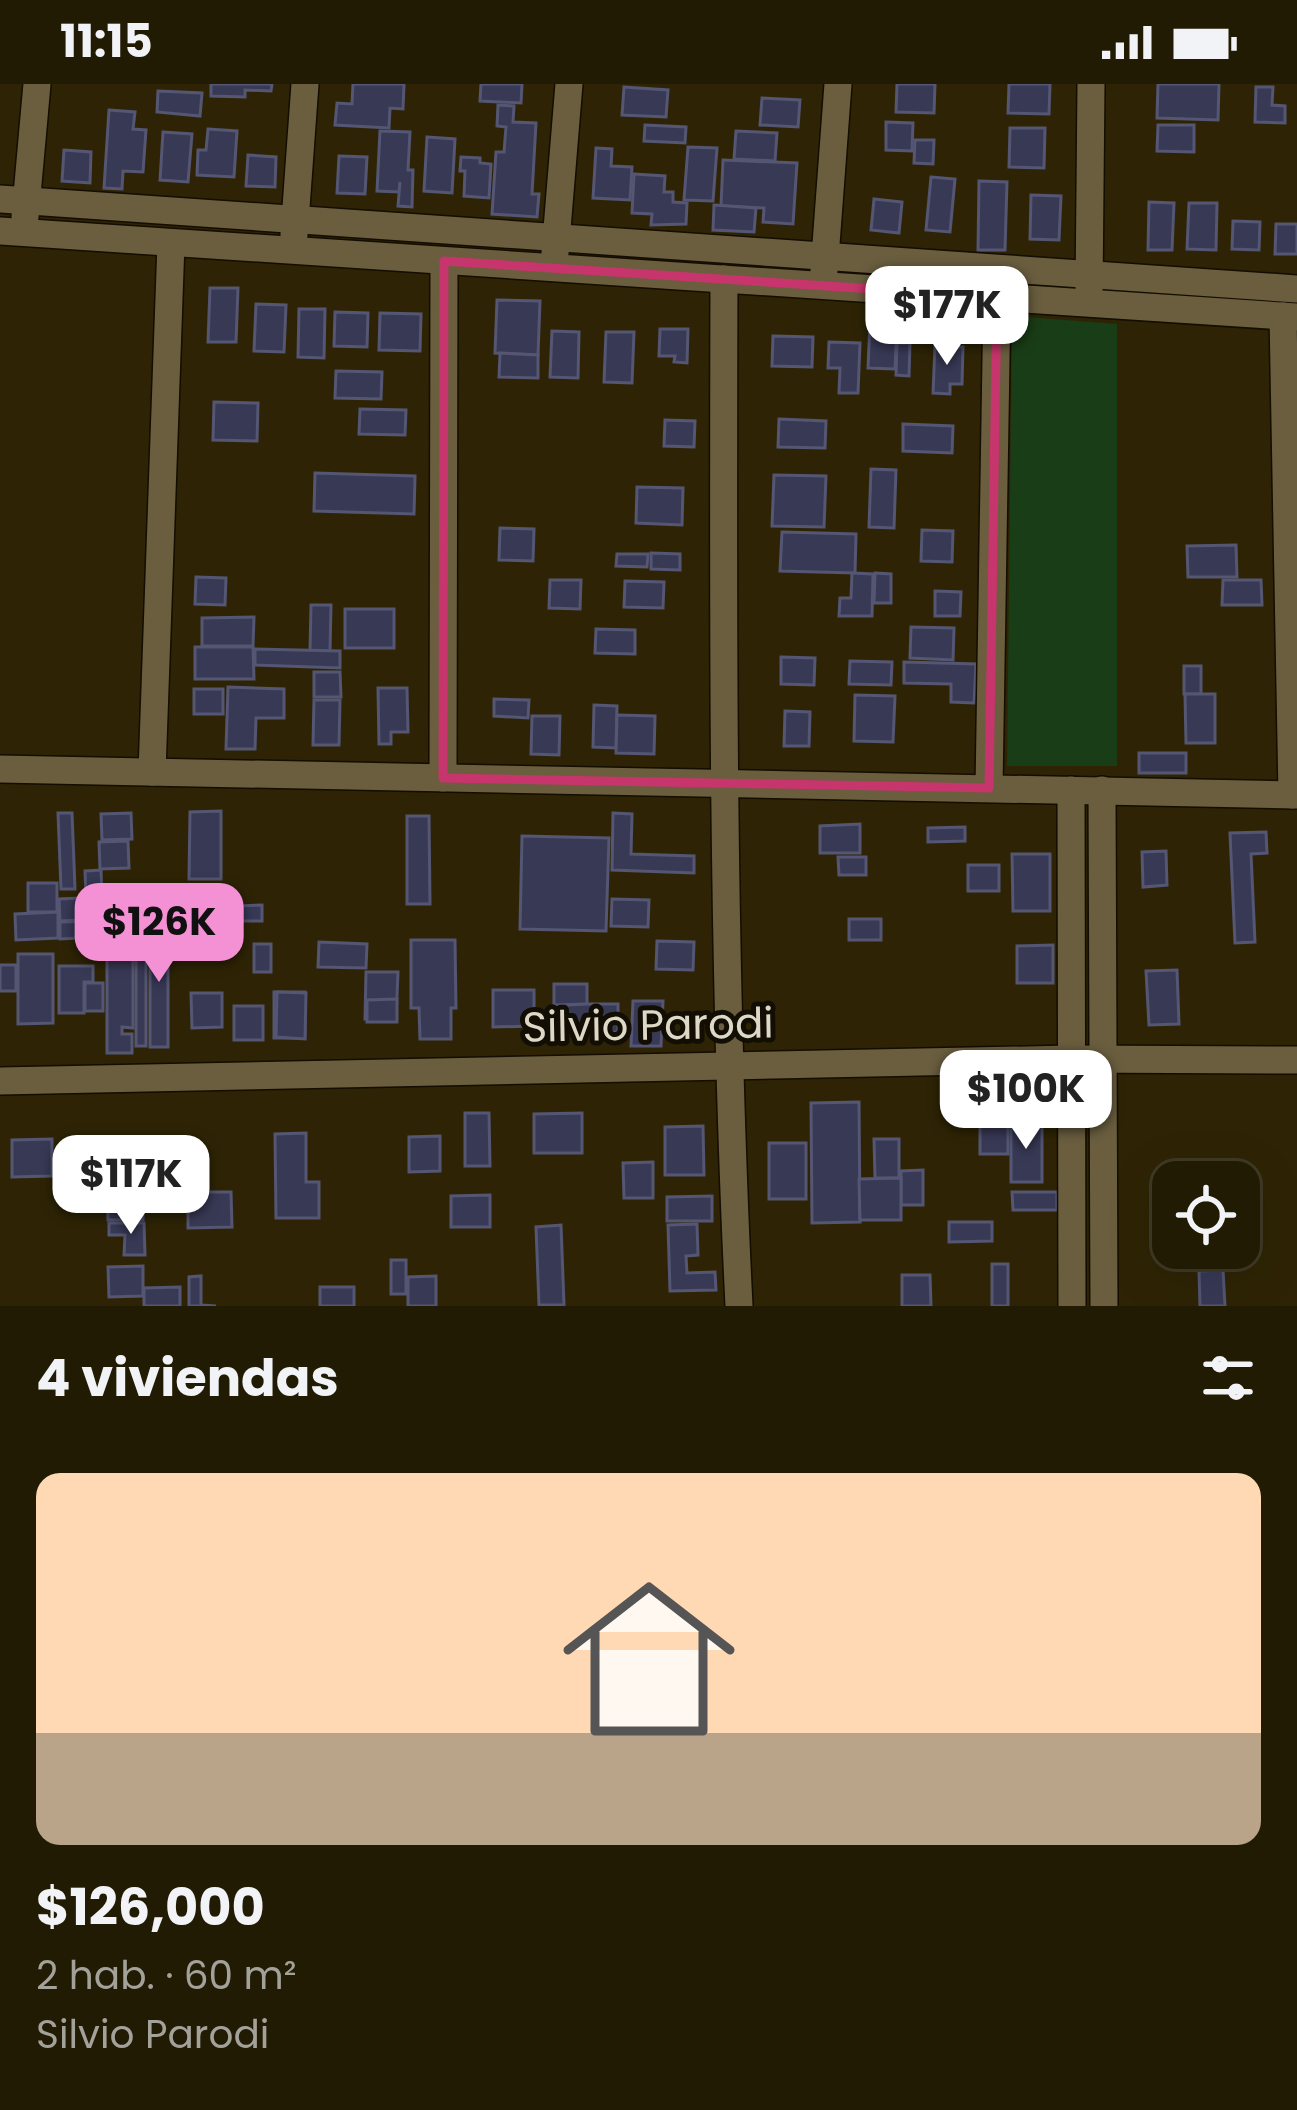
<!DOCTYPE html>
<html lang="es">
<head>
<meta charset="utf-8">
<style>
  :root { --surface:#221b04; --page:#2a240e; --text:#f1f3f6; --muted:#a2a19a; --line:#3f3926; --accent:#f491d4 }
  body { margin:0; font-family:Poppins,sans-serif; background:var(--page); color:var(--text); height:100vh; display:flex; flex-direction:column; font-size:45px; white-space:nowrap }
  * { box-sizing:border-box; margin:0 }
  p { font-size:39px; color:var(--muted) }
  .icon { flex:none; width:66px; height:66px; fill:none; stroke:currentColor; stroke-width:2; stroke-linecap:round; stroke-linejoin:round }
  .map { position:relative; height:1222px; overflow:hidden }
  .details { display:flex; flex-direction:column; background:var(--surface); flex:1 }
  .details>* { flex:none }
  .tools { position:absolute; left:1152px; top:1077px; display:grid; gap:24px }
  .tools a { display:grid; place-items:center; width:108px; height:108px; border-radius:24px; background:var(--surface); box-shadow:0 12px 48px #0002,0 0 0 3px var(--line); font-size:60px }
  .price { position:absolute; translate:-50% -102px; padding:0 27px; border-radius:24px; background:#fff; color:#222; font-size:39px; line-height:78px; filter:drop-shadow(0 3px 6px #0008) }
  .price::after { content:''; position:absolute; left:50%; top:72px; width:36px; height:27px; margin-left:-18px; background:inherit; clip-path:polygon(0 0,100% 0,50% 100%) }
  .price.current { background:var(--accent); color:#111 }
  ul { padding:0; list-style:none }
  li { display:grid; align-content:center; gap:24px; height:636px; padding:0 36px }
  li span { display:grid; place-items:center; height:372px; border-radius:24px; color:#555 }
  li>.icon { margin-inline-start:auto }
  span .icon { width:216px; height:216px; fill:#fffc; stroke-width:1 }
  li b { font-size:51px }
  h2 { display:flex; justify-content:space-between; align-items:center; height:144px; padding:0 36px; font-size:51px }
  .status { display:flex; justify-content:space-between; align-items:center; height:84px; padding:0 60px; background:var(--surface); direction:ltr }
  .status svg { height:33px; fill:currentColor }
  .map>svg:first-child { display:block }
  .green { fill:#193d16 }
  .building { fill:#383955; stroke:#545673; stroke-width:3 }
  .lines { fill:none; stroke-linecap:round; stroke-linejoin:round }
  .minor-casing { stroke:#140d00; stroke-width:30 }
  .minor { stroke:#6a5e3f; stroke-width:27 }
  .marked { fill:none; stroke:#c6356b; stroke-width:9; stroke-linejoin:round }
  .labels { text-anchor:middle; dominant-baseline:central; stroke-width:10; stroke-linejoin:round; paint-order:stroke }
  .street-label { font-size:42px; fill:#ded8c7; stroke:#120e03 }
</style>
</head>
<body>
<div class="status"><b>11:15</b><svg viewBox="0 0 49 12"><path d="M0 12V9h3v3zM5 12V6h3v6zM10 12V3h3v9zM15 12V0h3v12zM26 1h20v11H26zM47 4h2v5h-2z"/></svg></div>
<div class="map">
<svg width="1297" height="1222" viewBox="0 0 1297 1222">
  <rect width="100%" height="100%" fill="#2e2405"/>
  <polygon class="green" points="1012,232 1117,240 1117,682 1007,682"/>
  <g class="building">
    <polygon points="211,0 272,0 271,7 245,6 245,13 211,12"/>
    <polygon points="353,0 404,0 403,25 390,24 389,44 335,41 337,19 352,20"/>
    <polygon points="481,0 522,0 521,19 480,17"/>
    <polygon points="897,0 935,0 934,29 896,28"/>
    <polygon points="1009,0 1050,0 1049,30 1008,29"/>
    <polygon points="1158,0 1219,0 1218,36 1157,34"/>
    <polygon points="624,3 668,6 666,33 622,31"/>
    <polygon points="1256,3 1273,3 1272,21 1285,22 1285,39 1255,38"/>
    <polygon points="158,7 202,9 200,32 157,28"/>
    <polygon points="762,14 800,16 798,43 760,41"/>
    <polygon points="498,21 514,22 513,38 536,39 532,110 539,110 537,133 492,130 496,68 504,68 506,43 497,42"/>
    <polygon points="109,26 135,28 133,45 146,46 143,88 123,87 122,105 104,104"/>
    <polygon points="886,38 913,39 912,67 886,66"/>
    <polygon points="645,41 686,43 685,59 644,57"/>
    <polygon points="1158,41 1194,41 1194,68 1157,67"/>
    <polygon points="1010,44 1045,44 1044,84 1009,83"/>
    <polygon points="208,45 237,47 234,93 197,91 198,66 206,66"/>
    <polygon points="380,47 410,48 408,86 413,86 412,123 398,122 400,98 399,108 377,107"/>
    <polygon points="736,47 777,49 775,77 734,75"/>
    <polygon points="163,48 192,50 188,98 160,96"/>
    <polygon points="427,53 455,55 452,109 424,107"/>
    <polygon points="915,56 934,56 933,80 914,79"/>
    <polygon points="688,63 717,64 713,117 684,116"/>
    <polygon points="596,64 612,65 611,82 632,83 630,116 593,114"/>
    <polygon points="64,66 91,68 90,99 62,97"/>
    <polygon points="248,71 276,73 275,103 246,102"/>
    <polygon points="339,72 367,73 365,110 337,109"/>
    <polygon points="461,73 480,74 480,79 491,80 489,114 464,112 465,87 460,87"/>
    <polygon points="723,76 797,79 793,140 763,138 764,124 721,122"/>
    <polygon points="634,90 665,92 664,108 673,108 673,118 687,119 686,140 651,141 652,130 632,129"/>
    <polygon points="931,93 955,95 950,148 926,146"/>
    <polygon points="979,97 1007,98 1005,166 978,166"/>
    <polygon points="1031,111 1061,112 1059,156 1030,155"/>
    <polygon points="874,115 902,118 899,149 871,146"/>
    <polygon points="1149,118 1174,119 1172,166 1148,166"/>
    <polygon points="1189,119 1217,119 1216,166 1187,165"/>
    <polygon points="714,121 756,124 754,148 713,146"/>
    <polygon points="1233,137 1260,138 1259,166 1232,165"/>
    <polygon points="1276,140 1297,140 1297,170 1275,170"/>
    <polygon points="210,204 238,204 236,258 208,258"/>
    <polygon points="497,216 540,217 538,271 495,269"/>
    <polygon points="256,220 286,221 284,268 254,267"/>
    <polygon points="299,225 325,225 324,274 298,273"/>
    <polygon points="335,228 368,229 367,263 334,262"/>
    <polygon points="380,229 421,230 420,267 379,266"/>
    <polygon points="870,238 897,238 895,285 868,284"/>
    <polygon points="660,245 688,245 687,279 674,278 675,272 659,272"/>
    <polygon points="552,247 579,248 578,294 550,293"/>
    <polygon points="606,248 634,248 632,299 604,298"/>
    <polygon points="773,252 813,253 812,283 772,282"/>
    <polygon points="829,258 860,259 858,309 839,309 840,284 828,284"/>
    <polygon points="897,259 910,259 909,292 896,291"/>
    <polygon points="935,262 963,263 962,300 950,300 950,310 933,309"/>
    <polygon points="500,269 538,271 538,294 499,293"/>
    <polygon points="336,287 382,288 381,315 335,314"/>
    <polygon points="214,318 258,319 257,357 213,356"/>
    <polygon points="360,325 406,326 405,351 359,350"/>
    <polygon points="779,335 826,337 825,364 778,363"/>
    <polygon points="665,336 695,337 694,363 664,362"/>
    <polygon points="903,340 953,342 952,369 903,367"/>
    <polygon points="871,385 896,386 894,444 869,443"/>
    <polygon points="315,389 415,392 414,430 314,427"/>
    <polygon points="774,391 826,392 824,443 772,442"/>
    <polygon points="637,403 683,404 682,441 636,439"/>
    <polygon points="500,444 534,445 533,477 499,476"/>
    <polygon points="922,446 953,447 952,478 921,477"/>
    <polygon points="782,448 856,450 855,489 780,487"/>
    <polygon points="1236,461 1237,493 1188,493 1187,462"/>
    <polygon points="651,469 680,470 680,486 651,485"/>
    <polygon points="617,470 648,470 647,483 616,482"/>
    <polygon points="852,489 873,490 872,532 839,532 840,514 851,514"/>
    <polygon points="875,489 891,490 891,519 874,519"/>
    <polygon points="196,493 226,494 225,521 195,520"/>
    <polygon points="550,496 581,496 580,525 549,524"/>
    <polygon points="1223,496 1261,496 1262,521 1222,521"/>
    <polygon points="625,497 664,498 663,524 624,523"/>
    <polygon points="935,507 961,508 960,532 935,532"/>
    <polygon points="311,521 331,521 330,567 310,567"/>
    <rect x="345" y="525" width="49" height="39"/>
    <polygon points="254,533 253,562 202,562 202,534"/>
    <polygon points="911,543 954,544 953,576 910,574"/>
    <polygon points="596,545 635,546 635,570 595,569"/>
    <polygon points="195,563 253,563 254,595 195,595"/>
    <polygon points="255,565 340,567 340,584 255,581"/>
    <polygon points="781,573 815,574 814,601 781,600"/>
    <polygon points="850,577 892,578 891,601 849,600"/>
    <polygon points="904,578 976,580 974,619 951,618 951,600 904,599"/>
    <rect x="1184" y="582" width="17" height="28"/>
    <polygon points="314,588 340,588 341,613 314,613"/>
    <polygon points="228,603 284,605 284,634 256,634 255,665 226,665"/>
    <polygon points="378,604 407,604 408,648 391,648 391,660 379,660"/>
    <rect x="194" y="605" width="29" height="25"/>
    <polygon points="1185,610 1215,610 1215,659 1186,659"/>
    <polygon points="855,611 895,612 893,658 854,657"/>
    <polygon points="494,615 529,616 528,634 494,632"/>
    <polygon points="314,616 340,616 339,661 313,661"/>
    <polygon points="594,621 617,622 616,664 593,663"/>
    <polygon points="785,627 810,628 809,662 784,662"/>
    <polygon points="617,631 655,632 654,670 616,669"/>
    <polygon points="532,632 560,632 559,671 531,670"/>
    <rect x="1139" y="669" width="47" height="20"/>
    <polygon points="221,727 221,795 189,795 190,728"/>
    <polygon points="58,729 72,729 75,805 61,805"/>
    <polygon points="131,729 132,755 102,756 101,730"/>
    <polygon points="613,729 632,730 631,770 694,772 694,789 612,786"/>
    <polygon points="407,732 429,732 430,820 407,820"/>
    <polygon points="860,740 860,769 820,769 820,742"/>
    <polygon points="965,743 965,757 928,758 928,744"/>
    <polygon points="1266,748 1267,769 1251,770 1255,858 1235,859 1230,749"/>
    <polygon points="522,752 609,754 606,847 520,845"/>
    <polygon points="128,757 129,784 100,785 99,758"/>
    <polygon points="1166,767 1167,801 1143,803 1142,768"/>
    <polygon points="1012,770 1050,770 1050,827 1013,827"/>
    <polygon points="838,773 866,773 866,791 839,791"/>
    <rect x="968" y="781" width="31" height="26"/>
    <polygon points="101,786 102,813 86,813 85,787"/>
    <rect x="28" y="799" width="29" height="29"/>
    <polygon points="102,813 102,835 60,837 59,815"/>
    <polygon points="612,815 649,816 648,843 611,842"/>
    <polygon points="262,821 262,837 238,837 238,822"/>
    <polygon points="58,828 58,854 16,856 15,830"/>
    <rect x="849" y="835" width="32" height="21"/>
    <polygon points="102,837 103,853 60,855 60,838"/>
    <rect x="150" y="839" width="18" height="124"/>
    <polygon points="108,842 149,842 149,868 137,868 137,857 108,858"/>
    <polygon points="411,856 455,856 456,924 451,924 451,955 420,955 419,924 411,924"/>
    <polygon points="657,857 694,858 693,886 656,885"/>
    <polygon points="319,858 367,860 366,884 318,883"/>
    <rect x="254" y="860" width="17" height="28"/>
    <polygon points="1053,861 1053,899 1017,899 1017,862"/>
    <polygon points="107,866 133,866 133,944 122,943 122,950 132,950 132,969 107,969"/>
    <polygon points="18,870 53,870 53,939 18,940"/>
    <rect x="136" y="874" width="10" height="88"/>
    <rect x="0" y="881" width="16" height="26"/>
    <polygon points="59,882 93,882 93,898 84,898 84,929 59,929"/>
    <polygon points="1177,886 1179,940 1149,941 1146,887"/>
    <polygon points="366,888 398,888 396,936 365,935"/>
    <rect x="85" y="899" width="18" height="28"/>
    <polygon points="554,900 587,900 587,920 554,921"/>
    <polygon points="493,906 534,906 534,942 493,943"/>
    <rect x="274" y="908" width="31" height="46"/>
    <polygon points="277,908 306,909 305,955 276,953"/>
    <polygon points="191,909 222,909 222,943 192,944"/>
    <polygon points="397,915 397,938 367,938 367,916"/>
    <polygon points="633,917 663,917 661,962 631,962"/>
    <polygon points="587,920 618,920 618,948 567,949 567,921"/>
    <rect x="234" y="922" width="29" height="34"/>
    <polygon points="859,1018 860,1138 812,1139 811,1019"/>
    <polygon points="465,1029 489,1029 490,1082 465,1082"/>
    <polygon points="582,1029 582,1069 534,1069 534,1030"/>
    <polygon points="1008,1030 1008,1070 980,1070 980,1031"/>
    <rect x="1011" y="1039" width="31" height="59"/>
    <polygon points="703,1042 704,1091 665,1091 665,1043"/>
    <polygon points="306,1049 306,1098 319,1098 319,1134 276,1134 275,1050"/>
    <polygon points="440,1052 440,1087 409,1088 409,1053"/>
    <polygon points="147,1054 188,1054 188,1100 148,1101"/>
    <polygon points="52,1055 52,1092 12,1093 12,1056"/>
    <polygon points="874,1055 899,1055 899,1094 875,1094"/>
    <rect x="769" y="1059" width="37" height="56"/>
    <polygon points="653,1078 653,1114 624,1114 623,1079"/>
    <polygon points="923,1086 923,1121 901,1121 901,1087"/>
    <polygon points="901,1094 901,1136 860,1136 859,1095"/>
    <polygon points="107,1106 143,1106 143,1136 108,1136"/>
    <polygon points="188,1108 231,1108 232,1143 188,1144"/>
    <polygon points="1012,1108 1057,1108 1057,1126 1013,1126"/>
    <polygon points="490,1111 490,1143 451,1143 451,1112"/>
    <polygon points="712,1112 712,1137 667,1137 667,1113"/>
    <polygon points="949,1138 992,1138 992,1157 949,1158"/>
    <polygon points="109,1139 144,1139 145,1171 124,1171 125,1151 109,1151"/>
    <polygon points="697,1140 698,1171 686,1172 687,1189 715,1188 716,1206 670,1207 668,1141"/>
    <polygon points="561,1141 564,1221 539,1221 536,1143"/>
    <rect x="391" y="1176" width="15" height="34"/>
    <rect x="992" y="1180" width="16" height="42"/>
    <polygon points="143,1182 143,1212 109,1213 108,1183"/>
    <polygon points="1223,1186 1225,1222 1200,1222 1199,1187"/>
    <polygon points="902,1191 930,1191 931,1222 902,1222"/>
    <polygon points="201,1192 201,1221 216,1222 189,1222 189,1193"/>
    <polygon points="436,1192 436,1222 408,1222 408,1193"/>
    <polygon points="180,1203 180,1222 144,1222 144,1204"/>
    <rect x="320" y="1203" width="34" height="19"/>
  </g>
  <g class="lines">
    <defs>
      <g id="minor">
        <polyline points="0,115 1297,205"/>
        <polyline points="25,133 37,0"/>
        <polyline points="0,147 1297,233"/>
        <polyline points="294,151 305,0"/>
        <polyline points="555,169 569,0"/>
        <polyline points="824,187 838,0"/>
        <path d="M724,195C723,538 722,880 739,1222"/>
        <polyline points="1089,209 1091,0"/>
        <polyline points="1283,232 1292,711"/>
        <polyline points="0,685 1297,711"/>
        <polyline points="152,688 171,159"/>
        <polyline points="443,694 444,177"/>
        <polyline points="989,704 997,213"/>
        <polyline points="1071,706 1072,1222"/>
        <polyline points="1102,706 1104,1222"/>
        <polyline points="0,997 1072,975 1297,976"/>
      </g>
    </defs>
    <use href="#minor" class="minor-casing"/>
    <use href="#minor" class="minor"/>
  </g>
  <path class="marked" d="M444,177L997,213L989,704L443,694Z"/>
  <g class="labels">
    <g class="street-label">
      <text transform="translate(648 941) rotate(-1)">Silvio Parodi</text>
    </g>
  </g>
</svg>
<div class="tools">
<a><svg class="icon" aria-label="locate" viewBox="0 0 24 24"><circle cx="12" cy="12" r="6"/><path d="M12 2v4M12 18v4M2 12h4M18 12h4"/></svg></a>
</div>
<b class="price" style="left:947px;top:284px">$177K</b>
<b class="price current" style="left:159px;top:901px">$126K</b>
<b class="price" style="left:1026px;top:1068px">$100K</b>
<b class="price" style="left:131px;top:1153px">$117K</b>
</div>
<section class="details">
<h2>4 viviendas<svg class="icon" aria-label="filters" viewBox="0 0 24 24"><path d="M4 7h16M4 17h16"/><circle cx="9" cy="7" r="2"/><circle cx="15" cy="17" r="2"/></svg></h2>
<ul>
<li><span style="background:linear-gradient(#ffd9b3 70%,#b9a48a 0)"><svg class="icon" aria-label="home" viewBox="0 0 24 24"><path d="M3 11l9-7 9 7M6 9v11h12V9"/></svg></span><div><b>$126,000</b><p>2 hab. · 60 m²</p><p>Silvio Parodi</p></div></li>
</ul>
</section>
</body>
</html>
